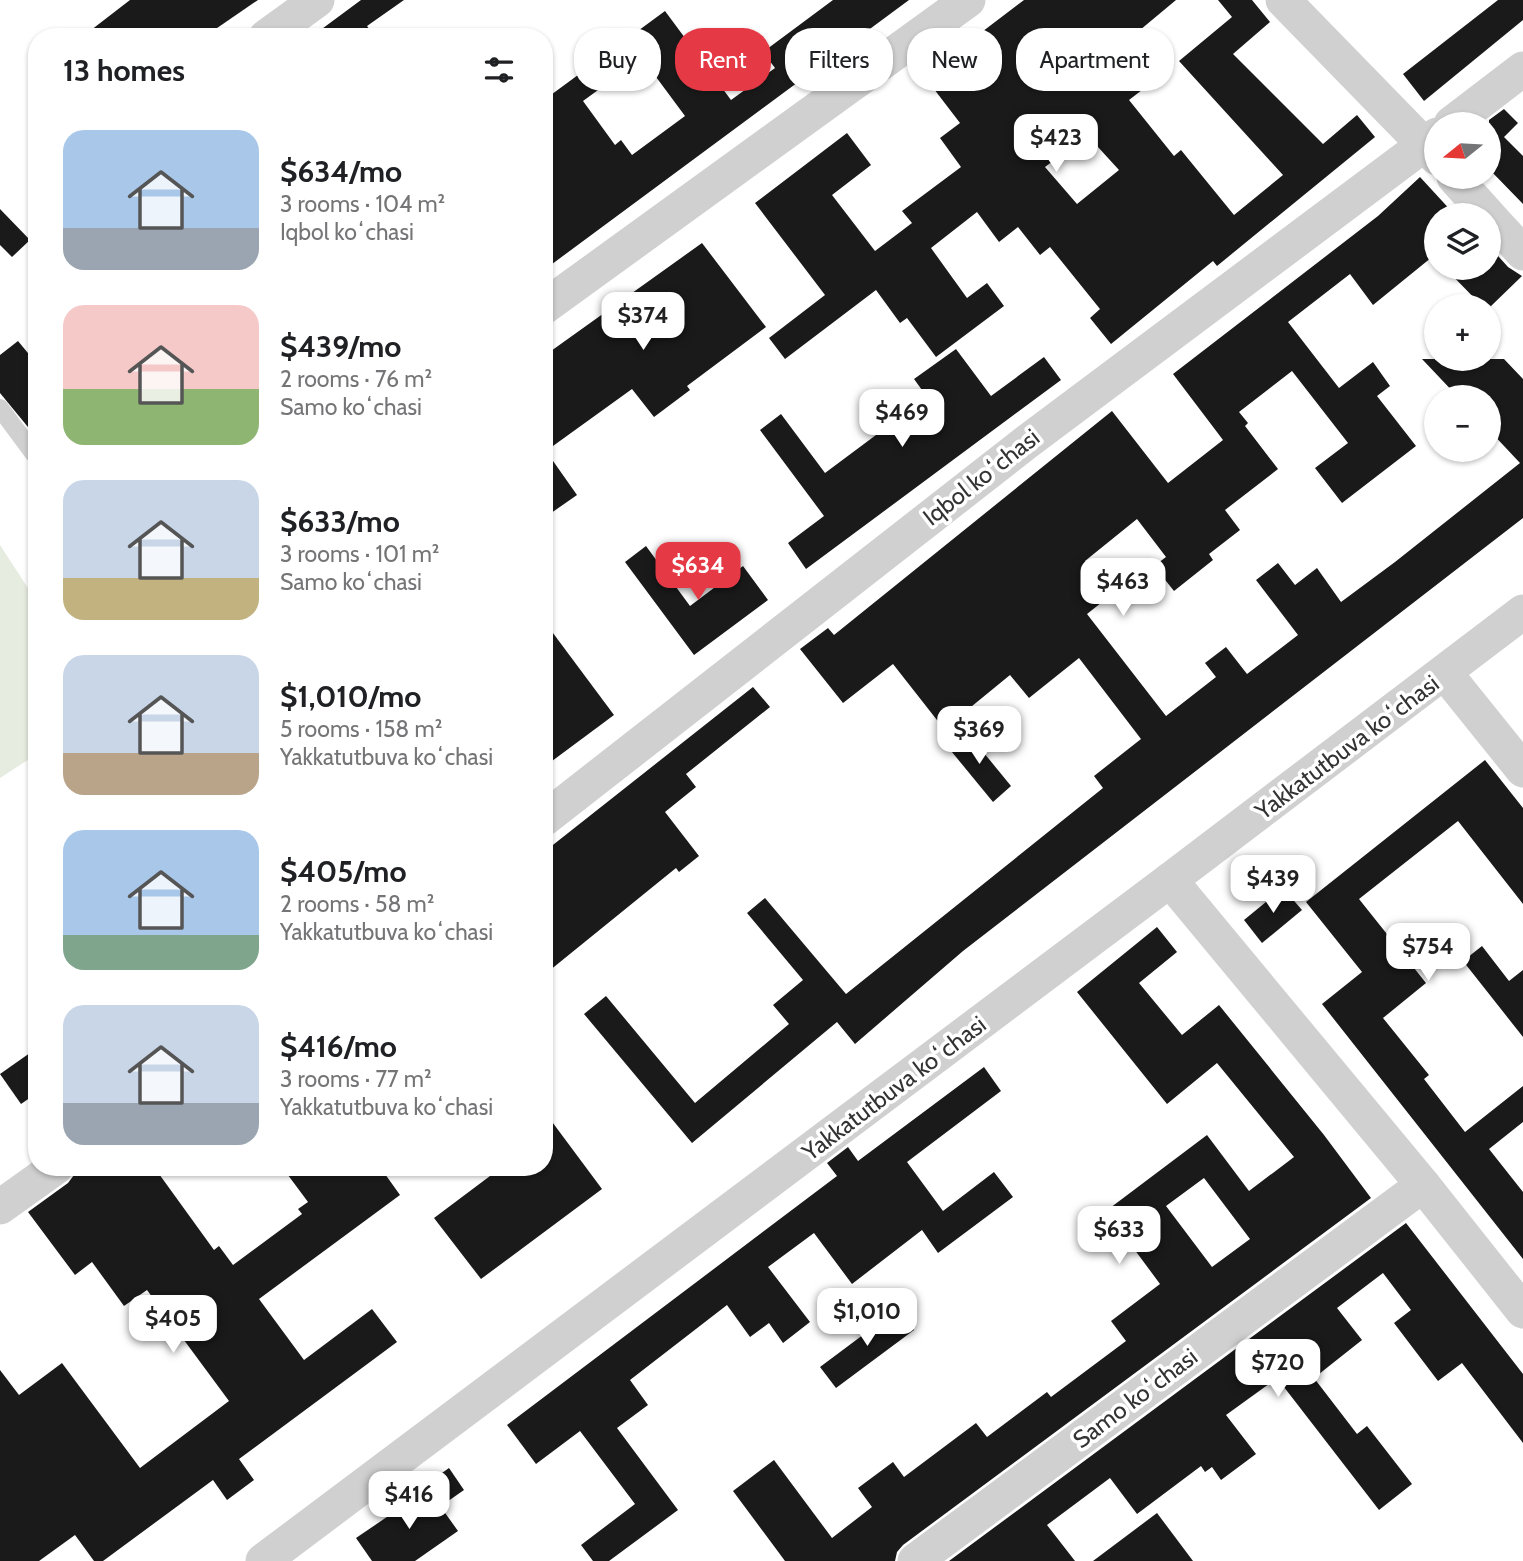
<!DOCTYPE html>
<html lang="en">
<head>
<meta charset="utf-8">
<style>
  :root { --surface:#fff; --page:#f6f6f6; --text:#202124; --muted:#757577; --accent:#e63946 }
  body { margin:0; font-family:Cabin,sans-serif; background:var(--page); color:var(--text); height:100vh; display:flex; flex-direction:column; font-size:26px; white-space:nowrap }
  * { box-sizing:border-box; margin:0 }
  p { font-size:23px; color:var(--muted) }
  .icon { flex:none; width:38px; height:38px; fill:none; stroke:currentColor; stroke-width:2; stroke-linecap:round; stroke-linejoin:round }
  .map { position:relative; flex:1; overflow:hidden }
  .side { position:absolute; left:28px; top:28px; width:525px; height:1148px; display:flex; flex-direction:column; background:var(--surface); border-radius:28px; box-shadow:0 2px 5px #0004 }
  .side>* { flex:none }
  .banner { position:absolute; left:574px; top:28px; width:665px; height:63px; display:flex; gap:14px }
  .needle { width:46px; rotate:252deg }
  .controls { position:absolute; left:1424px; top:112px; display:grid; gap:14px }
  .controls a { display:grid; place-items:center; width:77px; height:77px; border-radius:50%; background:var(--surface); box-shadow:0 2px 5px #0004; font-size:35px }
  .price { position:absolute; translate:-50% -60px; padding:0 16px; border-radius:14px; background:#fff; color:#222; font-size:23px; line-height:46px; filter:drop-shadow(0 2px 4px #0008) }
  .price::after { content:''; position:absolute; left:50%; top:42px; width:21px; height:16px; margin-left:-10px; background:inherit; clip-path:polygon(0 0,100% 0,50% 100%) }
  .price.selected { background:var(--accent); color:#fff }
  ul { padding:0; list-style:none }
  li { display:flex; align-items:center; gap:21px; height:175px; padding:0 35px }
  li span { display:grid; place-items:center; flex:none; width:196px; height:140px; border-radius:21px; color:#555 }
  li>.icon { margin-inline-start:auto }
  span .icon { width:84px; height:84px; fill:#fffc; stroke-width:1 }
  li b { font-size:30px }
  h2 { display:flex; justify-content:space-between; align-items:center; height:84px; padding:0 35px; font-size:30px }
  .pill { padding:0 24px; border-radius:28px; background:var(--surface); box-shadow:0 2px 5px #0004; font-size:24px; line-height:63px }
  .pill.selected { background:var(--accent); color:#fff }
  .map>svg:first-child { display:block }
  .green { fill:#e6ecdf }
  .building { fill:#1a1a1a; fill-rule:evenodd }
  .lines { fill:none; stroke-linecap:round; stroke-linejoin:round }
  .service { stroke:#d0d0d0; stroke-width:18 }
  .minor { stroke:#d0d0d0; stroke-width:35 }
  .labels { text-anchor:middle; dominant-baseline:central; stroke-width:7; stroke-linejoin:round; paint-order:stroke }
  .street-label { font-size:24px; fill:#333; stroke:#fff }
</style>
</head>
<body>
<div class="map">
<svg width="1523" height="1561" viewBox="0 0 1523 1561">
  <rect width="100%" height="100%" fill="#fff"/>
  <polygon class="green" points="0,545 37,602 37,754 0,778"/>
  <g class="building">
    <polygon points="130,0 258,0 204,37 82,37"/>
    <polygon points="361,0 404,0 367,26 375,37 311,37"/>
    <path d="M833,0H909L544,270V100L665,11L731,100L775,68L763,52ZM642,58L685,116L632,155L621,140L615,145L583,101Z"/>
    <path d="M1024,0H1176L1134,35L1164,73L1129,100L1174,156L1181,150L1234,215L1283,175L1179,61L1232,17L1218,0H1252L1270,22L1233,54L1323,144L1357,115L1375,137L1217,266L1213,261L1111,344L1090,318L1100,309L1050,247L1040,255L1018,227L999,242L977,212L931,248L967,298L987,283L1004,306L936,357L907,318L900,323L876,290L785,359L769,338L825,295L755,203L847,133L871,165L832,195L875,251L912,223L902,211L961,167L940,138L960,123L924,76ZM1087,135L1119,170L1077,204L1045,167Z"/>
    <polygon points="1498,0 1523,0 1523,20 1424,101 1403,74"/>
    <polygon points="1504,109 1518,123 1504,137 1523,156 1523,204 1489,169 1489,120"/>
    <polygon points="1420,177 1455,215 1437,215 1437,253 1373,305 1350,274 1288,322 1339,388 1373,362 1390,386 1377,396 1416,446 1342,503 1315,468 1348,443 1292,371 1239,412 1248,423 1245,426 1278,469 1225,510 1240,530 1209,554 1213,560 1174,591 1154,566 1166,557 1137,519 1085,561 1111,595 1087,614 1166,716 1216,677 1205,663 1226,647 1247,674 1298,635 1256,580 1278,563 1295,585 1317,568 1341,602 1395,562 1520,463 1489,430 1489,397 1458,397 1422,359 1504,359 1523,379 1523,518 963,951 855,1044 837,1022 692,1143 584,1014 606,996 695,1103 789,1024 773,1005 803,980 747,913 765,898 846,994 1103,788 1094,776 1141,739 1079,658 1029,698 1010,675 944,729 893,664 843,703 800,649 828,628 834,635 1112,411 1168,483 1223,440 1173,374 1378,216"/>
    <polygon points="0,209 30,240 12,257 0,245"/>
    <polygon points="702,243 766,327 687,386 690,390 654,417 632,389 546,451 577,495 544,518 544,356"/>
    <polygon points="1489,246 1508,267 1522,276 1489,308 1482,306 1445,268 1489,268"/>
    <polygon points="18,341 37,364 37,438 0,393 0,355"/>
    <polygon points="956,349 991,396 1044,357 1061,380 806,569 788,543 824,516 760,430 781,414 825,473 927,397 914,379"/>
    <polygon points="646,546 690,606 743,566 768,600 694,655 625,562"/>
    <polygon points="544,621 614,715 544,767"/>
    <polygon points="753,687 770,707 686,774 696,787 665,812 699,856 679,872 676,868 544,975 544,852"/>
    <polygon points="966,731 1011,786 993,802 947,746"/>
    <polygon points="1485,760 1523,808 1523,904 1458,821 1359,899 1426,983 1383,1018 1429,1075 1424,1079 1465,1132 1523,1086 1523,1122 1489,1149 1523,1192 1523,1259 1322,1004 1362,972 1306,902"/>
    <polygon points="1283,888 1302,910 1262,943 1244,920"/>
    <path d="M1157,927L1177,952L1139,983L1182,1035L1219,1005L1324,1135L1371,1198L903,1545L897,1552L895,1561H785L733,1491L774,1460L832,1538L872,1507L858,1488L893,1462L904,1477L976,1423L987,1437L1047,1392L1051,1397L1126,1341L1111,1321L1160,1284L1106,1211L1207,1135L1249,1191L1294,1157L1217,1063L1167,1104L1077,992ZM1204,1178L1250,1239L1212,1267L1166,1206Z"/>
    <polygon points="1482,946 1509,981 1523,970 1523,1037 1463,961"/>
    <polygon points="37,1048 37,1093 21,1104 0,1074"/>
    <polygon points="984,1067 1001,1091 907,1162 943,1211 994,1172 1013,1197 938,1253 922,1230 852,1284 814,1233 768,1267 810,1322 783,1343 769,1323 750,1337 727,1305 630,1380 648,1405 617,1428 678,1510 609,1561 593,1561 581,1545 635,1504 580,1431 536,1464 507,1425 837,1176 827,1163 848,1147 858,1161"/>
    <polygon points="544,1111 602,1189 481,1279 434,1218 502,1167 544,1167"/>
    <polygon points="80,1167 154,1167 214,1250 219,1246 233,1265 302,1214 298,1209 308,1202 282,1167 380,1167 400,1195 259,1299 304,1360 372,1309 397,1342 239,1459 254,1480 227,1500 213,1480 103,1561 94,1561 75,1535 39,1561 0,1561 0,1370 19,1395 62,1363 140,1468 229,1401 147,1290 124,1306 92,1262 75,1275 28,1212 68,1183"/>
    <polygon points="1406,1223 1523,1374 1523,1443 1462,1363 1438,1381 1394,1323 1411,1310 1383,1273 1337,1308 1362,1340 1314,1378 1357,1434 1367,1426 1412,1484 1379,1510 1277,1378 1226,1415 1256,1454 1221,1480 1212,1467 1205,1472 1201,1466 1137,1514 1110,1478 1047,1525 1075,1561 949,1561"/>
    <polygon points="899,1308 914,1330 836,1388 820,1367"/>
    <polygon points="449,1468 464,1490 441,1506 425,1485"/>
    <polygon points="428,1489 458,1531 415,1561 372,1561 356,1538"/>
    <polygon points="1157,1513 1193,1561 1093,1561"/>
  </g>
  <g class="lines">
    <polyline class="service" points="0,408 34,454"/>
    <g class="minor">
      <polyline points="1283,0 1437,158"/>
      <polyline points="266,37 317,0"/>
      <polyline points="1451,124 1523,69"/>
      <polyline points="1454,177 1488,215"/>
      <polyline points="1489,216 1523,253"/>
      <polyline points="544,307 968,0"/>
      <polyline points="1445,673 1523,770"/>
      <polyline points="544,819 1028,441 1437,135"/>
      <polyline points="1170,880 1423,1185 1523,1311"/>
      <polyline points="0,1207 56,1167"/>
      <polyline points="263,1561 1170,880 1523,612"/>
      <polyline points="915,1561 1423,1185"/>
    </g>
  </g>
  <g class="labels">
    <g class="street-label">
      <text transform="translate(981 477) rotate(-38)">Iqbol koʻchasi</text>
      <text transform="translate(1347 747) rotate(-37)">Yakkatutbuva koʻchasi</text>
      <text transform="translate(894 1088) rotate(-37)">Yakkatutbuva koʻchasi</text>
      <text transform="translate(1135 1398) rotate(-37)">Samo koʻchasi</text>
    </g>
  </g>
</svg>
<div class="controls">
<a><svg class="needle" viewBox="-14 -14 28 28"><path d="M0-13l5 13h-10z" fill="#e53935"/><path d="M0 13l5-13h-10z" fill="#757577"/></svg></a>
<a><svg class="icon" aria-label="layers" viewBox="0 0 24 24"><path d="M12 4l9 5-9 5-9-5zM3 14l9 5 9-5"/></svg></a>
<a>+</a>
<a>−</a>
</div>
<b class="price" style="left:1056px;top:174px">$423</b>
<b class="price" style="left:643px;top:352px">$374</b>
<b class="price" style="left:902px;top:449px">$469</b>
<b class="price selected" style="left:698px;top:602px">$634</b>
<b class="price" style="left:1123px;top:618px">$463</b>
<b class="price" style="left:979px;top:766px">$369</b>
<b class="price" style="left:1273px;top:915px">$439</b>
<b class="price" style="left:1428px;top:983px">$754</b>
<b class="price" style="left:1119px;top:1266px">$633</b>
<b class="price" style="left:867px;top:1348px">$1,010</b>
<b class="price" style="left:173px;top:1355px">$405</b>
<b class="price" style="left:1278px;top:1399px">$720</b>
<b class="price" style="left:409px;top:1531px">$416</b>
<div class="banner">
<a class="pill">Buy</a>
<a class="pill selected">Rent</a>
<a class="pill">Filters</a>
<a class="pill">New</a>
<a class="pill">Apartment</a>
</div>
<section class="side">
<h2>13 homes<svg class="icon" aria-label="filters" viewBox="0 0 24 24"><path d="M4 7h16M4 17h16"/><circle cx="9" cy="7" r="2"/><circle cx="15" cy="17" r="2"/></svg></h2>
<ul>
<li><span style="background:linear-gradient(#a9c7e8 70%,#9aa5b1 0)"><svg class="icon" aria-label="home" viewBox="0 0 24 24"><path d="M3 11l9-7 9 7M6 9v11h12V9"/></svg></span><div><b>$634/mo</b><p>3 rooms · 104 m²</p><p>Iqbol koʻchasi</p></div></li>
<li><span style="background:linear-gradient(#f6c9c9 60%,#8fb573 0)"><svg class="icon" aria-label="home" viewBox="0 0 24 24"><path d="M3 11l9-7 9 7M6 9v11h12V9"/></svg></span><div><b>$439/mo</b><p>2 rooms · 76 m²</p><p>Samo koʻchasi</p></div></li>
<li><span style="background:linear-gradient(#c9d6e8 70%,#c2b280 0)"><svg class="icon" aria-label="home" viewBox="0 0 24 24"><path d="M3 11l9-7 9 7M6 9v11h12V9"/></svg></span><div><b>$633/mo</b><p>3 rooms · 101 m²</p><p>Samo koʻchasi</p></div></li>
<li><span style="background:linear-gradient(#c9d6e8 70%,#b9a48a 0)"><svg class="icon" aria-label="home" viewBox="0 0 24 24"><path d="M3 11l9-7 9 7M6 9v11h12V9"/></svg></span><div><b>$1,010/mo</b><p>5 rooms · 158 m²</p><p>Yakkatutbuva koʻchasi</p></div></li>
<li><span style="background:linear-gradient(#a9c7e8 75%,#7fa58c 0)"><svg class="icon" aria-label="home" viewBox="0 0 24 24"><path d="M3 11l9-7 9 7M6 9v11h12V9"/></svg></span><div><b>$405/mo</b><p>2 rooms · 58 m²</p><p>Yakkatutbuva koʻchasi</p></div></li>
<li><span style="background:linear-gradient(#c9d6e8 70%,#9aa5b1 0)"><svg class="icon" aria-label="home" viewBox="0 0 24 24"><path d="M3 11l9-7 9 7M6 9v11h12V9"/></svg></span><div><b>$416/mo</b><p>3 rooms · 77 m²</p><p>Yakkatutbuva koʻchasi</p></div></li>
</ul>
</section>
</div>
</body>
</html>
